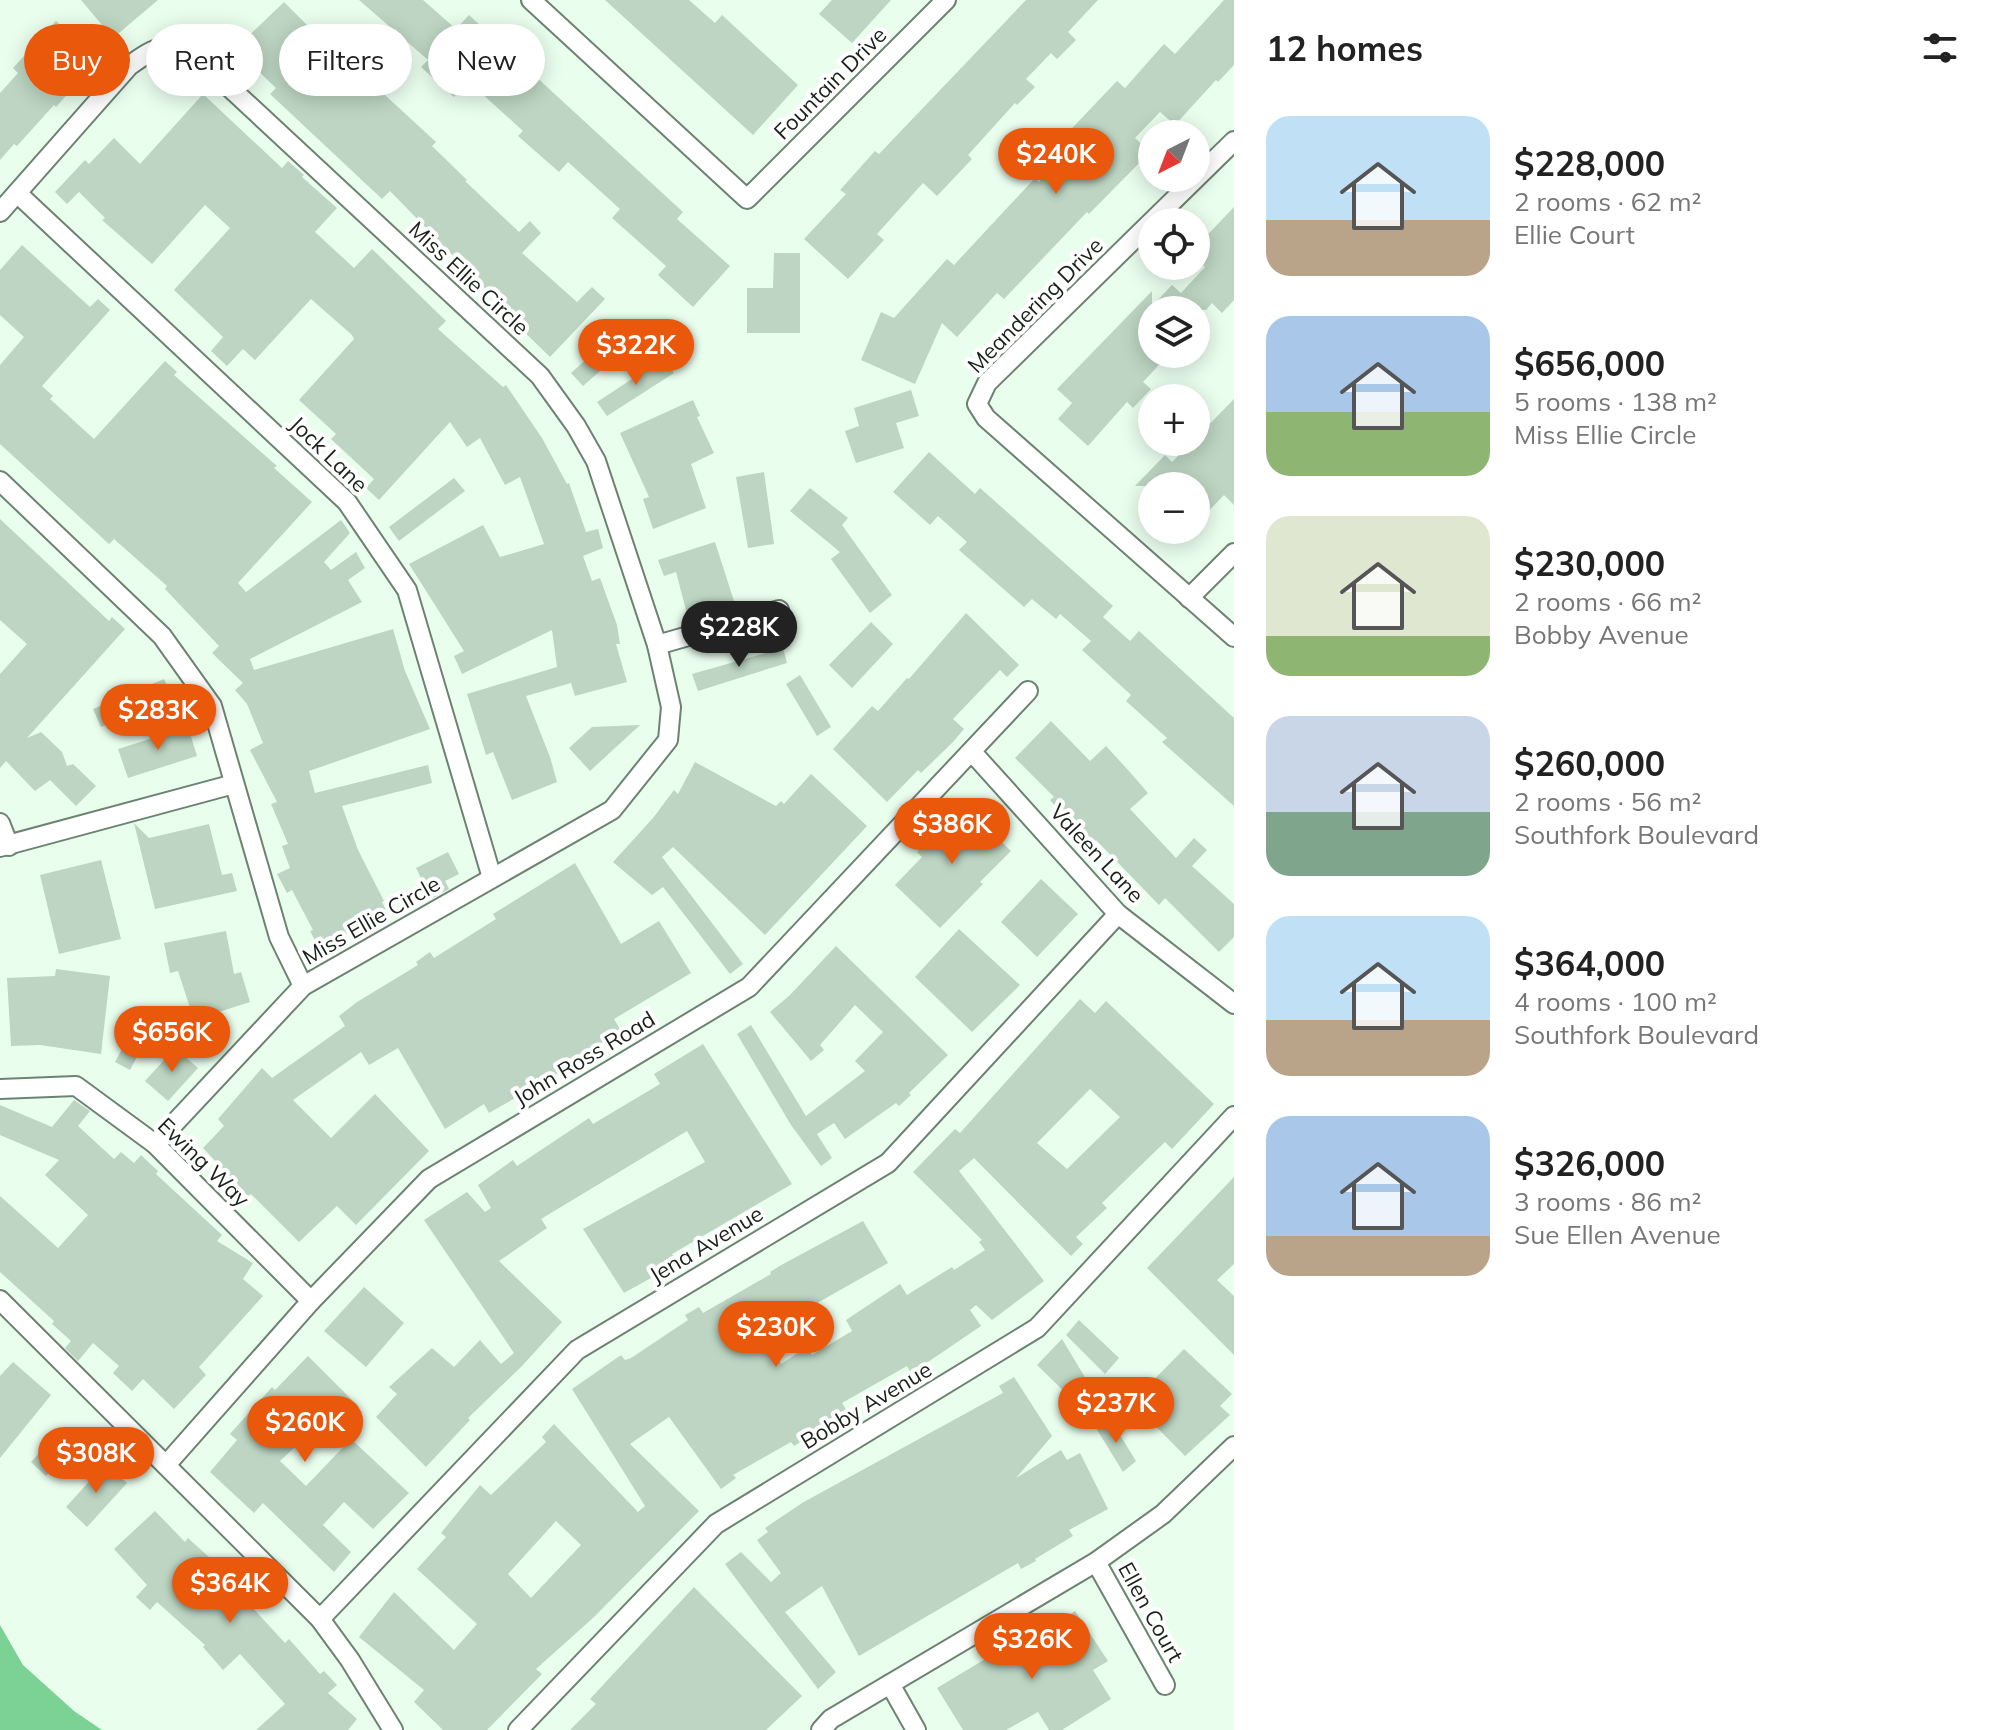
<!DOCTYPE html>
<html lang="en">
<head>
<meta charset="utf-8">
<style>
  :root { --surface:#fff; --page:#f2f2f2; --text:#222; --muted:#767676; --accent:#ea580c }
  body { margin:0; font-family:Mulish,sans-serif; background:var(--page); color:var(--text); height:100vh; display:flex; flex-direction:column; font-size:30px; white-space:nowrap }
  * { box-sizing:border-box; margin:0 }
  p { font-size:26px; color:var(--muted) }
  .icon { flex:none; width:44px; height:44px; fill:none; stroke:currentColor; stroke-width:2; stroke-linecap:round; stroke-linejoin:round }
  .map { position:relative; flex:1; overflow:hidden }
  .drawer { display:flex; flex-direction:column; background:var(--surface); width:760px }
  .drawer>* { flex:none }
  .guide { position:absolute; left:24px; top:24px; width:760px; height:72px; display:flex; gap:16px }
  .needle { width:52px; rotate:222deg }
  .controls { position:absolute; left:1138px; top:120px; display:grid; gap:16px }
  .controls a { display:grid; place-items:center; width:72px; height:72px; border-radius:50%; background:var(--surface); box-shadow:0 4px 20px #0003; font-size:40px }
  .price { position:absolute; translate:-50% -68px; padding:0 18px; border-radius:28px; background:var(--accent); color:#fff; font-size:26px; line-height:52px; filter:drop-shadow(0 2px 4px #0008) }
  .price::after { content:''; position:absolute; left:50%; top:48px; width:24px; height:18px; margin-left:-12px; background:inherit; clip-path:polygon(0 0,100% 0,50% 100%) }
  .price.selected { background:#222; color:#fff }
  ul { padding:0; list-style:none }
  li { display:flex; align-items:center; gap:24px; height:200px; padding:0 32px }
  li span { display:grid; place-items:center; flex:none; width:224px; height:160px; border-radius:24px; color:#555 }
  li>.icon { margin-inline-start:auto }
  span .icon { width:96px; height:96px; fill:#fffc; stroke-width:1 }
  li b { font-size:34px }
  h2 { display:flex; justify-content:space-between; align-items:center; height:96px; padding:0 32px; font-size:34px }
  .pill { padding:0 28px; border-radius:36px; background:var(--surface); box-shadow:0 4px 20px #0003; font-size:28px; line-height:72px }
  .pill.selected { background:var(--accent); color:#fff }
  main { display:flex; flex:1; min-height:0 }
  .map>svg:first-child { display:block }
  .water { fill:#7cd294 }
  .building { fill:#bdd5c2; fill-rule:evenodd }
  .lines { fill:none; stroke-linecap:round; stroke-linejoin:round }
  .street-casing { stroke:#6d8372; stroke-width:22 }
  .street { stroke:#fff; stroke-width:18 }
  .labels { text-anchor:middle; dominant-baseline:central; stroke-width:8; stroke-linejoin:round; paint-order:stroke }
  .street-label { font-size:22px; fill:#18211a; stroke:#fff }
</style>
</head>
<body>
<main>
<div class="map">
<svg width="1234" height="1730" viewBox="0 0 1234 1730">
  <rect width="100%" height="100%" fill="#eafeee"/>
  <polygon class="water" points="0,1625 23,1665 74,1711 102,1730 0,1730"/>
  <g class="building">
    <polygon points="81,0 158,0 113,38"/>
    <polygon points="359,0 423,0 456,29 469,15 683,212 677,219 730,266 693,307 658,275 666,266 612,218 620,209 568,162 559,172 518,136 523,131 468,81 454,97 421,67 428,60"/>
    <polygon points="605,0 689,0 715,23 722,15 798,85 753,135"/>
    <polygon points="832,0 891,0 852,43 819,14"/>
    <polygon points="1026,0 1098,0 1068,32 1076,40 1057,59 1051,53 1026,79 1035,87 1017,105 1015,103 968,155 972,159 937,196 923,183 877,234 884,240 848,279 804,239 846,194 840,190 875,151 879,154"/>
    <polygon points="1224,0 1234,0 1234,65 1218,82 1216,80 1175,125 1160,112 1135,138 1150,152 1089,214 1087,212 1004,299 997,293 957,337 942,323 915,384 861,360 881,312 894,318 947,259 954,265 1035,178 1039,182 1065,154 1056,145 1117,81 1125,88 1164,44 1175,54"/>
    <polygon points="284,2 322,40 325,37 337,49 336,50 436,142 432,146 467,180 465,181 519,232 530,221 541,233 522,253 577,302 592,287 605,299 550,357 504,312 506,310 390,191 382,199 270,94 276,88 235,49"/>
    <polygon points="56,21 98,60 56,107 54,105 17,146 14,144 0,160 0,93 18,73 13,68"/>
    <polygon points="203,94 282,168 288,161 304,175 302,177 337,208 315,232 354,268 372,249 446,321 438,329 503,387 506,385 542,438 567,484 569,483 586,532 598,529 603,548 583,556 592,581 600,578 617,625 620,644 616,644 627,682 575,696 571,683 526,696 550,757 557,782 512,800 493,752 486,755 467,694 557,667 552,630 462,674 454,656 464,651 409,564 483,525 500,557 544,544 520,477 505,485 480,438 467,447 450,422 379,500 366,488 374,479 331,439 336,434 299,400 354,339 352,335 311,299 255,360 243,349 227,366 211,351 223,337 174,290 230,228 205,205 152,264 102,220 105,218 79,192 67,204 55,192 85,160 89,164 114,138 140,164"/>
    <polygon points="1234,207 1234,300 1222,313 1212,303 1206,310 1152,310 1152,354 1169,354 1143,382 1151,389 1133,408 1127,402 1088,446 1058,419 1072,403 1057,389 1152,291 1152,306 1172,285 1181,293 1205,267 1196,259 1196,247"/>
    <polygon points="22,245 90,307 98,299 110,310 42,386 53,396 50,399 94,439 165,361 177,372 174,375 277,466 274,468 312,502 238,583 246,592 341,520 350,533 324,562 331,570 356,552 365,568 348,580 362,602 250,659 254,670 393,629 405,671 430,729 309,771 315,793 428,765 432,783 342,806 358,850 384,901 382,902 387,912 319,948 310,931 313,930 292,890 287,893 277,874 290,868 282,846 288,844 271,804 277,802 250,750 263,743 247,704 235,690 243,683 212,653 219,646 165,589 167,586 114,539 109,544 0,444 0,365 24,337 0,315 0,270"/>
    <polygon points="774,253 800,253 800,333 747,333 747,288 773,288"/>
    <polygon points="627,323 641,335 583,386 571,373"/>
    <polygon points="664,358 674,373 607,416 597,402"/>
    <polygon points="911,390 919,416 896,423 904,448 856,463 845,431 859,426 854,408"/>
    <polygon points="1234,399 1234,505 1224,495 1196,524 1196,486 1135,486 1165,455 1172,462 1192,442 1196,442 1196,438"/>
    <polygon points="693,400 700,416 697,417 714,453 691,464 706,508 653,529 643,499 649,497 620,433"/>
    <polygon points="929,452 975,494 980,488 1113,606 1103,617 1130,641 1139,631 1234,718 1234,806 1162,742 1167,738 1126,701 1131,695 1082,650 1091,641 1060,614 1056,619 1032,599 1024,607 959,550 967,542 938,516 930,525 893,492"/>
    <polygon points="764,472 774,544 748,548 736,477"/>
    <polygon points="454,478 465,491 399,541 389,527"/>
    <polygon points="810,488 848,518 842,525 892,595 870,613 831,559 840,552 790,511"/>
    <polygon points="0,519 109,621 112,617 125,629 27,738 41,732 62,752 67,766 73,764 96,786 76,806 50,780 35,791 6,761 0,768 0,674 27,644 0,620"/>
    <polygon points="715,542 734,601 687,614 676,572 664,576 658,560"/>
    <polygon points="966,613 1019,665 1007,677 1000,670 953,719 964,729 953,742 921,773 918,770 887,802 833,749 872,706 878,711 907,678 909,679"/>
    <polygon points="871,622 893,644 852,688 829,665"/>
    <polygon points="783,648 787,663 698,691 692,674"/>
    <polygon points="800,675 831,727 817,736 786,684"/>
    <polygon points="164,679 172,697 101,727 93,709"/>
    <polygon points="1051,721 1090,761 1106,746 1128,770 1148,793 1130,809 1176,858 1194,838 1207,850 1192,866 1234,904 1234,937 1219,952 1165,898 1159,905 1096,840 1090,846 1050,800 1054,797 1015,758"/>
    <polygon points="640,725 590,771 569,748 592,727"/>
    <polygon points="188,727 197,756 128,778 118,749"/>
    <polygon points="695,762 776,806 781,801 784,804 811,774 867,826 765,935 673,847 662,857 743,964 730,974 663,887 652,895 613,862 653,818 674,790 678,794"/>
    <polygon points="962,803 1011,851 980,882 983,884 940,928 895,885 922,857 917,852"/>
    <polygon points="134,823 149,838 209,824 222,875 232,873 237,891 155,909"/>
    <polygon points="448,852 459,874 445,881 449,889 431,899 416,868"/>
    <polygon points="101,860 121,939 59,954 40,875"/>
    <polygon points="575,863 621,944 659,921 691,973 614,1019 621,1031 581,1055 583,1058 569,1067 489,1113 484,1104 445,1129 398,1048 369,1065 361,1052 293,1100 331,1138 375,1094 429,1151 356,1225 337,1206 299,1242 251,1194 248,1196 203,1148 224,1126 218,1119 262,1068 272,1078 345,1026 339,1016 357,1002 418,965 416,962 430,952 434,958 496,919 493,914"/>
    <polygon points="1041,879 1078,914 1037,957 1001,922"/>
    <polygon points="959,929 1020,985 972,1032 915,977"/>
    <polygon points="226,931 234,974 241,972 250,1002 194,1020 178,971 170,973 164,943"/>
    <polygon points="836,946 948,1055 909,1093 911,1095 899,1106 896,1103 845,1139 834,1123 817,1134 832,1158 821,1166 791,1125 737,1034 751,1025 806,1116 865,1071 855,1061 883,1032 855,1005 820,1045 824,1050 811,1061 770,1012 790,995"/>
    <polygon points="56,969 110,976 101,1054 40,1045 11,1046 7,978 55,976"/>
    <path d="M1080,999L1095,1013L1106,1001L1214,1104L1172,1149L1165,1142L1102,1203L1107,1208L1076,1237L1083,1244L1071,1256L974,1158L959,1171L1044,1281L992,1320L976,1305L970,1310L981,1326L925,1364L929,1370L914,1379L907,1366L842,1403L849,1414L794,1446L791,1442L733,1475L736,1478L721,1489L669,1417L630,1444L699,1511L593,1618L536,1669L542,1674L487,1730H443L414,1702L424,1690L359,1637L394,1592L454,1650L477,1624L417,1569L446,1537L441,1533L480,1485L491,1495L546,1442L542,1437L554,1424L638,1512L645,1506L572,1389L621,1355L625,1360L631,1358L688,1320L685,1315L699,1307L703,1313L771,1274L770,1272L783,1264L863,1221L888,1263L766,1332L781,1364L807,1347L812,1355L852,1331L846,1320L900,1284L907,1295L952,1267L954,1270L985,1250L979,1242L982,1240L913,1172L955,1129L960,1133ZM1090,1089L1120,1117L1067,1169L1037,1143ZM556,1521L581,1545L531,1598L508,1574Z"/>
    <polygon points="144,1008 159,1016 130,1070 115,1062"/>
    <polygon points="703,1044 792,1184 672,1254 678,1263 624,1293 583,1229 705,1162 687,1131 541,1219 547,1228 499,1261 562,1322 522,1366 468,1418 470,1420 426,1467 376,1417 397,1394 389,1387 432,1348 454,1367 480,1340 501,1364 514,1353 424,1220 467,1192 485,1212 491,1208 478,1185 513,1160 517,1166 589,1118 593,1124 660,1084 654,1074"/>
    <polygon points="175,1048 198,1068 168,1101 145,1081"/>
    <polygon points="74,1100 90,1111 78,1126 114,1159 121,1152 134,1163 141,1155 158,1171 156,1174 222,1235 217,1241 253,1263 243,1279 263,1296 199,1367 206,1375 174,1409 143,1379 132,1391 113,1373 119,1366 93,1343 78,1361 65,1348 71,1341 52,1324 54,1321 0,1272 0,1196 58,1248 88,1215 45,1175 59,1160 0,1135 0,1105 52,1127"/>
    <polygon points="1234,1177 1234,1264 1217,1280 1234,1296 1234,1355 1147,1268"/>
    <polygon points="364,1287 404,1323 366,1367 324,1331"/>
    <polygon points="1079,1320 1119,1358 1105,1374 1066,1335"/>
    <polygon points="1062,1339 1092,1389 1081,1403 1078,1399 1074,1401 1037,1365"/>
    <polygon points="1184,1349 1232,1394 1220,1406 1230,1415 1185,1456 1132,1402"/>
    <polygon points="308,1356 358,1406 347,1418 336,1408 280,1461 306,1486 351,1439 409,1493 373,1529 344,1502 323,1525 351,1552 334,1572 263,1503 254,1513 210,1472 237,1440 230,1434 272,1387 275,1390"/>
    <polygon points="13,1362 51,1395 0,1458 0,1376"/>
    <polygon points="1014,1377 1052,1436 1016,1478 1061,1450 1067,1460 1080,1453 1108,1509 1069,1530 1073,1536 1035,1559 1036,1561 1021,1569 1018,1563 859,1656 822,1586 785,1612 836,1672 818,1689 725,1564 741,1552 771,1582 781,1573 757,1540 768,1532 765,1528 802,1503 1003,1393 999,1386"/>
    <polygon points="1110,1419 1136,1461 1123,1472 1096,1428"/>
    <polygon points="54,1437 69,1450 46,1476 31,1462"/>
    <polygon points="105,1464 127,1483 87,1527 66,1507"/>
    <polygon points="155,1511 185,1542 188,1538 220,1567 227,1560 241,1572 231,1584 285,1643 289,1639 320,1674 324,1671 337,1685 328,1693 357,1719 348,1730 256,1730 285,1704 240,1654 223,1670 203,1647 205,1645 157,1602 150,1610 136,1597 147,1585 114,1549"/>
    <polygon points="694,1587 802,1696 766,1730 570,1730 596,1704 590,1699"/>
    <polygon points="1075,1611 1108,1661 1093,1670 1111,1699 1062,1730 1049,1730 1038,1712 1006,1730 963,1730 937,1688 1012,1643 1010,1638 1024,1630 1031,1641"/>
  </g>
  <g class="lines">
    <defs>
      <g id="street">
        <polyline points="531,0 747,199 946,0"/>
        <polyline points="1234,141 987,383 977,404 986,418 1234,637"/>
        <polyline points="17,193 347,502 407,590 492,878"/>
        <path d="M0,212L129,66C159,44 165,43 199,59L540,376L576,426L596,461L657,645L671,707L668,740L612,810L303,986L155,1144"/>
        <polyline points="0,481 162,636 212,706 279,937 303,986"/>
        <polyline points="1189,598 1234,553"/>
        <polyline points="657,645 779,610"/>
        <polyline points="972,752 1118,914 1234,1004"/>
        <polyline points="0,823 9,846"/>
        <polyline points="0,847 234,784"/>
        <polyline points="0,1089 76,1086 155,1144 311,1301"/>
        <polyline points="0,1300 320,1619 350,1660 393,1730"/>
        <polyline points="166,1465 311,1301 429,1179 749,987 1028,691"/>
        <polyline points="1096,1562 1165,1685"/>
        <polyline points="320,1619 577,1350 888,1163 1118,914"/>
        <polyline points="890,1684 916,1730"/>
        <polyline points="518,1730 716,1524 1037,1328 1234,1116"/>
        <polyline points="821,1730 831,1719 1096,1562 1163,1514 1234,1446"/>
      </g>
    </defs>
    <use href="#street" class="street-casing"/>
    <use href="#street" class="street"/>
  </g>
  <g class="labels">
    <g class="street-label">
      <text transform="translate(830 83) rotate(-45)">Fountain Drive</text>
      <text transform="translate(469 278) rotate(43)">Miss Ellie Circle</text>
      <text transform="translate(1035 305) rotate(-45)">Meandering Drive</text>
      <text transform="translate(329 454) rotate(44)">Jock Lane</text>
      <text transform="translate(1097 853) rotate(47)">Valeen Lane</text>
      <text transform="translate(371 920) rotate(-30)">Miss Ellie Circle</text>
      <text transform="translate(584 1058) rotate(-31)">John Ross Road</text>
      <text transform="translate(204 1162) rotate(44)">Ewing Way</text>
      <text transform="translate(706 1244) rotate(-31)">Jena Avenue</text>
      <text transform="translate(866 1405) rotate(-31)">Bobby Avenue</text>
      <text transform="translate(1151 1612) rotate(61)">Ellen Court</text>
    </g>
  </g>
</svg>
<div class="controls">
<a><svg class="needle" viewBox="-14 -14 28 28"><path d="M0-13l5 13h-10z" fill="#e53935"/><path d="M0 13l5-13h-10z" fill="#767676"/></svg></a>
<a><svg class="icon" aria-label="locate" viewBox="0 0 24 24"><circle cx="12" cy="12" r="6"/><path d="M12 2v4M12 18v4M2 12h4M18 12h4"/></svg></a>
<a><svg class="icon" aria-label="layers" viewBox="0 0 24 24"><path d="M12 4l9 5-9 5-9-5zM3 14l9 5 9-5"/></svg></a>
<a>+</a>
<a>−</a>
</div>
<b class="price" style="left:1056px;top:196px">$240K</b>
<b class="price" style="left:636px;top:387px">$322K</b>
<b class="price selected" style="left:739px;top:669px">$228K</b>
<b class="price" style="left:158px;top:752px">$283K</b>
<b class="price" style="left:952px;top:866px">$386K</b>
<b class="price" style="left:172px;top:1074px">$656K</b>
<b class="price" style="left:776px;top:1369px">$230K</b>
<b class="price" style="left:1116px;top:1445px">$237K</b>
<b class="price" style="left:305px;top:1464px">$260K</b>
<b class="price" style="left:96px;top:1495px">$308K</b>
<b class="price" style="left:230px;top:1625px">$364K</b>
<b class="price" style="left:1032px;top:1681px">$326K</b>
<div class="guide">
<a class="pill selected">Buy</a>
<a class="pill">Rent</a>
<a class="pill">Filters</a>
<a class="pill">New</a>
</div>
</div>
<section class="drawer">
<h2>12 homes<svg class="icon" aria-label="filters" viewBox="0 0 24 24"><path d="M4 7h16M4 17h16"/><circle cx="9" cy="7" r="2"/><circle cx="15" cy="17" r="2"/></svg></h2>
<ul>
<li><span style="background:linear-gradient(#bfe0f5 65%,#b9a48a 0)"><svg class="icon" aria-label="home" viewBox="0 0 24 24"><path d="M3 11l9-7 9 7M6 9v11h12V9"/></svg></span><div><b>$228,000</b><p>2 rooms · 62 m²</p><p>Ellie Court</p></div></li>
<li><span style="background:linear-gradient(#a9c7e8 60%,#8fb573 0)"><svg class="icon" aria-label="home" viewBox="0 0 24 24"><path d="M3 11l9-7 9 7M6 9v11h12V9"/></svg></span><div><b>$656,000</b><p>5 rooms · 138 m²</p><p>Miss Ellie Circle</p></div></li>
<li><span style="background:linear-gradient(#dfe7d0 75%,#8fb573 0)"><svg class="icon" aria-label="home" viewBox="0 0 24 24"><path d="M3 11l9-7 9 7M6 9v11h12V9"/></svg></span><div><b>$230,000</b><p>2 rooms · 66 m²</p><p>Bobby Avenue</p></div></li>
<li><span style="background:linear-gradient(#c9d6e8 60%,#7fa58c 0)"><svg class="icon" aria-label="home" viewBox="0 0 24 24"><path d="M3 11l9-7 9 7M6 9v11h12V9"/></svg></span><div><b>$260,000</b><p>2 rooms · 56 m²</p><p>Southfork Boulevard</p></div></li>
<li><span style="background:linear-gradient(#bfe0f5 65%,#b9a48a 0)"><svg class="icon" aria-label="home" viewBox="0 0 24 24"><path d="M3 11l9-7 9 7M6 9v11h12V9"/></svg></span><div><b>$364,000</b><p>4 rooms · 100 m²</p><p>Southfork Boulevard</p></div></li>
<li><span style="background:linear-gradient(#a9c7e8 75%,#b9a48a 0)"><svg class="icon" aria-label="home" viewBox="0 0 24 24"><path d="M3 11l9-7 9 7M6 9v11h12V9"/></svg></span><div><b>$326,000</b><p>3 rooms · 86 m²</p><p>Sue Ellen Avenue</p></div></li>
</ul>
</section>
</main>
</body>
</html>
